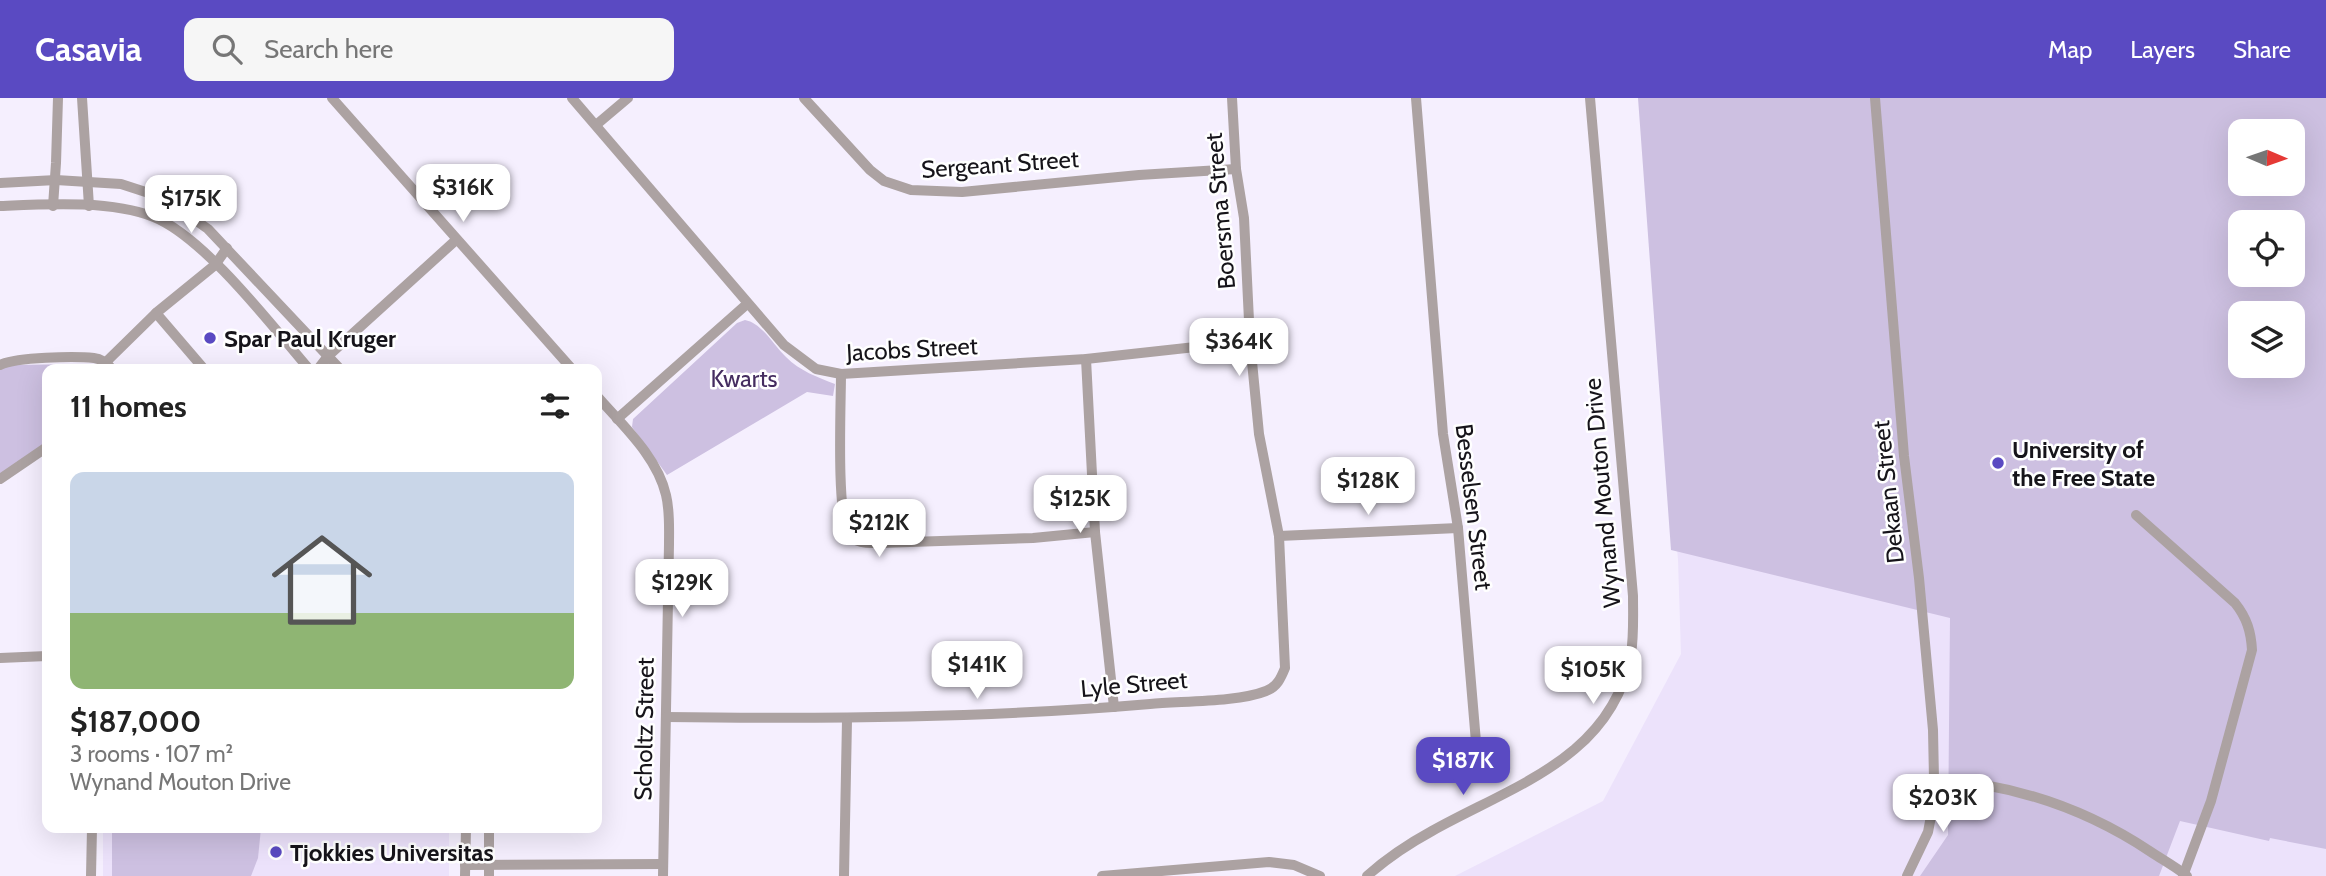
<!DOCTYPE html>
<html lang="en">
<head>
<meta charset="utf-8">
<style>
  :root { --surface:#fff; --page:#f6f6f6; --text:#222; --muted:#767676; --accent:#5a4ac2 }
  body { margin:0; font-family:Cabin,sans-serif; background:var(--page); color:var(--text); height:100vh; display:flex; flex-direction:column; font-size:26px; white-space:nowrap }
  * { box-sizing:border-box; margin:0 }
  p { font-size:23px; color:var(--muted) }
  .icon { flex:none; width:38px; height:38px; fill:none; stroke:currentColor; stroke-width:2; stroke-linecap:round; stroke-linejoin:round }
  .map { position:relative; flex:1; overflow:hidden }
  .sheet { position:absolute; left:42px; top:266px; width:560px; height:469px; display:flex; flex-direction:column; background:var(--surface); border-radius:14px; box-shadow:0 7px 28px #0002 }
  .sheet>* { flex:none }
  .needle { width:46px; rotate:92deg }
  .tools { position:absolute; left:2228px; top:21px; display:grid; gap:14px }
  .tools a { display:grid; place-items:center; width:77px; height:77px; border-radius:14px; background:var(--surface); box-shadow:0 7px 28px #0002; font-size:35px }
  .price { position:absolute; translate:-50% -60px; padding:0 16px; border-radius:14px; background:#fff; color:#222; font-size:23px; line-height:46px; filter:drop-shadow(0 2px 4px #0008) }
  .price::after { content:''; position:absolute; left:50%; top:42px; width:21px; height:16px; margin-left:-10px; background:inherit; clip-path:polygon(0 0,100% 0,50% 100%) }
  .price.active { background:var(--accent); color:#fff }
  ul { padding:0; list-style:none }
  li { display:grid; align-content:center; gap:14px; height:371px; padding:0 28px }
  li span { display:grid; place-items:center; height:217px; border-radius:14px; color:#555 }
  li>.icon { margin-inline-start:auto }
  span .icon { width:126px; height:126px; fill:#fffc; stroke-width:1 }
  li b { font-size:30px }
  h2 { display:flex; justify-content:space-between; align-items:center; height:84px; padding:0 28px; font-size:30px }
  header { display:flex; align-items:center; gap:42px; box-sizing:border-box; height:98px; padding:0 35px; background:var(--accent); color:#fff }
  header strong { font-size:33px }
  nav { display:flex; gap:38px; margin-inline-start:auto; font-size:24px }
  .search { width:490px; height:63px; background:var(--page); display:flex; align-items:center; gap:18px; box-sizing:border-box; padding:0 24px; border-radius:14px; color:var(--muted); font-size:26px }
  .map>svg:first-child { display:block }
  .built { fill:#ece2fb; fill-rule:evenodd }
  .park { fill:#cdc0e1; fill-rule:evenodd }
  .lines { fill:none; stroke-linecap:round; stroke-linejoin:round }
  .minor { stroke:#aca2a2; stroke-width:10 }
  .poi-dot { fill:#5a4ac2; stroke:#fff; stroke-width:2.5 }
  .labels { text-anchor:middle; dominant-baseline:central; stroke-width:5; stroke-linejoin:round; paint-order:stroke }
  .street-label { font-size:24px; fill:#16141a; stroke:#fff }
  .poi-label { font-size:24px; font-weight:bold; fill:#16141a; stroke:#fff; text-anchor:start }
  .park-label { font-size:24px; fill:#452d60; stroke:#fff }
</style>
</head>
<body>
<header>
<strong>Casavia</strong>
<div class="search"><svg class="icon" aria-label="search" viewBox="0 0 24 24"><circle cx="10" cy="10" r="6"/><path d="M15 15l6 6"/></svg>Search here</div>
<nav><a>Map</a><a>Layers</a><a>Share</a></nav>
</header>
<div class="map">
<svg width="2326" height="778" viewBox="0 0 2326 778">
  <rect width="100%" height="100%" fill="#f5effe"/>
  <g class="built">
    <path d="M1639,0H2326V778H1455L1603,703L1681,556L1678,462ZM2240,33H2292V86H2240ZM2240,124H2292V177H2240ZM2240,215H2292V268H2240Z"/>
    <rect x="103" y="730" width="346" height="48"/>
  </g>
  <g class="park">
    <path d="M1638,0H2326V751L2270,740L2269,743L2180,723L2159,778H1920L1948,737L1950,520L1671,452ZM2240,33H2292V86H2240ZM2240,124H2292V177H2240ZM2240,215H2292V268H2240Z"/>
    <path d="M745,222C762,225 774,248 786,259C800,273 817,279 835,286L833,298L807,294L667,377L632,329L633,321L737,225Z"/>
    <polygon points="90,266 102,271 47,271 47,346 0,377 0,269 5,267"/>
    <polygon points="112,730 261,730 258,760 251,778 112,778"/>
  </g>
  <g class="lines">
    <g class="minor">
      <polyline points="82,0 89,108"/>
      <polyline points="332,0 572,271"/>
      <polyline points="572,0 784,247 816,271 841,276 1086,261 1250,243"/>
      <polyline points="804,0 870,72 884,83 911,92 962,94 1139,77 1236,71"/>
      <polyline points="1416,0 1443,336 1458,430 1477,656"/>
      <polyline points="1875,0 1904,358 1919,480 1933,632 1934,681 1932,713 1928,734 1907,778"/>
      <polyline points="596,27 628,0"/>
      <polyline points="0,85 56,82 121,86 164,100 208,131 340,271"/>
      <path d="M0,108C46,106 111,102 154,119C205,140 272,228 309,271"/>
      <polyline points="53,108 56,65 58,0"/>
      <polyline points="156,215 204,271"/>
      <polyline points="1086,261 1095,434 1114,609"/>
      <polyline points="106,264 156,215 215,167 227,150"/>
      <path d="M0,267C16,259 75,258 94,260C102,261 107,265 112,271"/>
      <polyline points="318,271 328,258 456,142"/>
      <path d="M841,276C841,305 836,417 849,436C855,446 868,445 879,445L1033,440L1095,434"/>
      <path d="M597,298C622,327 657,358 666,397C670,413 669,430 669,446L663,778"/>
      <polyline points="617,321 747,206"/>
      <polyline points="0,381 47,349"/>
      <path d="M2136,417L2235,505C2247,520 2251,534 2252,552L2211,703L2183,778"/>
      <polyline points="1279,438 1458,430"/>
      <polyline points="0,560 47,558"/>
      <path d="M666,619C828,621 988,620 1150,606C1181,603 1239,604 1266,593C1277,589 1281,580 1285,570L1279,438L1259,336L1250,243L1244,120L1236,71L1232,0"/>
      <path d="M1934,681C2013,686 2085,710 2151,754C2163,762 2176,769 2187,778"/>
      <polyline points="465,767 663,766"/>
      <polyline points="91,778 92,730"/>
      <polyline points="465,778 466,730"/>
      <polyline points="489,778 489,730"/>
      <polyline points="844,778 847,622"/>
      <polyline points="1102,778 1269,764 1294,767 1320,778"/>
      <path d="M1367,778C1386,761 1410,745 1432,733C1512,688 1612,660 1631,556C1634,537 1633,517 1633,498L1590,0"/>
    </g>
  </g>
  <g class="poi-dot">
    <circle cx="210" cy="240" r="7"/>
    <circle cx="1998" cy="365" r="7"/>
    <circle cx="276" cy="754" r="7"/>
  </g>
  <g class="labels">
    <g class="street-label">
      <text transform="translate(1000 66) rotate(-4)">Sergeant Street</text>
      <text transform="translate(1220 113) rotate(-95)">Boersma Street</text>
      <text transform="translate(912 251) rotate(-3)">Jacobs Street</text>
      <text transform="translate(1888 394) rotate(-96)">Dekaan Street</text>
      <text transform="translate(1602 395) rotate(-95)">Wynand Mouton Drive</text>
      <text transform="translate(1474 409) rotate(83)">Besselsen Street</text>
      <text transform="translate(1134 586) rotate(-5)">Lyle Street</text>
      <text transform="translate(644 631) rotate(-89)">Scholtz Street</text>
    </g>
    <g class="poi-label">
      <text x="224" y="240">Spar Paul Kruger</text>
      <text x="2012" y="351">University of<tspan x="2012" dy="28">the Free State</tspan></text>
      <text x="290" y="754">Tjokkies Universitas</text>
    </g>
    <g class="park-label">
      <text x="744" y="280">Kwarts</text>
    </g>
  </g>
</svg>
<div class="tools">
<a><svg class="needle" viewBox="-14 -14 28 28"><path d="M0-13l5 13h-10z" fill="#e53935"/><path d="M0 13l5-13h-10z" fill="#767676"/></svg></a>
<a><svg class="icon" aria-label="locate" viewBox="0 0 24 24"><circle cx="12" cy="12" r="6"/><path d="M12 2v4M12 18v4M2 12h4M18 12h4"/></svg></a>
<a><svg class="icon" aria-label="layers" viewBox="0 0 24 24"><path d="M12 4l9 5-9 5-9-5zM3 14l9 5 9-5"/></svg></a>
</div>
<b class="price" style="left:463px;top:126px">$316K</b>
<b class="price" style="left:191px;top:137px">$175K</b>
<b class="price" style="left:1239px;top:280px">$364K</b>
<b class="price" style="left:1368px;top:419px">$128K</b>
<b class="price" style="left:1080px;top:437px">$125K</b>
<b class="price" style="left:879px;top:461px">$212K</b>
<b class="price" style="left:682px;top:521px">$129K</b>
<b class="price" style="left:977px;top:603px">$141K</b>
<b class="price" style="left:1593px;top:608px">$105K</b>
<b class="price active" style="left:1463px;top:699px">$187K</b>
<b class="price" style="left:1943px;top:736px">$203K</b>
<section class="sheet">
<h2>11 homes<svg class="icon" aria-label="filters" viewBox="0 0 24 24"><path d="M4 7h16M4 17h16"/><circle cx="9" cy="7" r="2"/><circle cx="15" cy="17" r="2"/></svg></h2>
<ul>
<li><span style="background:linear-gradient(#c9d6e8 65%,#8fb573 0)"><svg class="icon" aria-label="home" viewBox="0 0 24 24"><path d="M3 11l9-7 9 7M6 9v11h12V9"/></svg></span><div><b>$187,000</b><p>3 rooms · 107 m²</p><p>Wynand Mouton Drive</p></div></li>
</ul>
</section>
</div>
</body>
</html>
